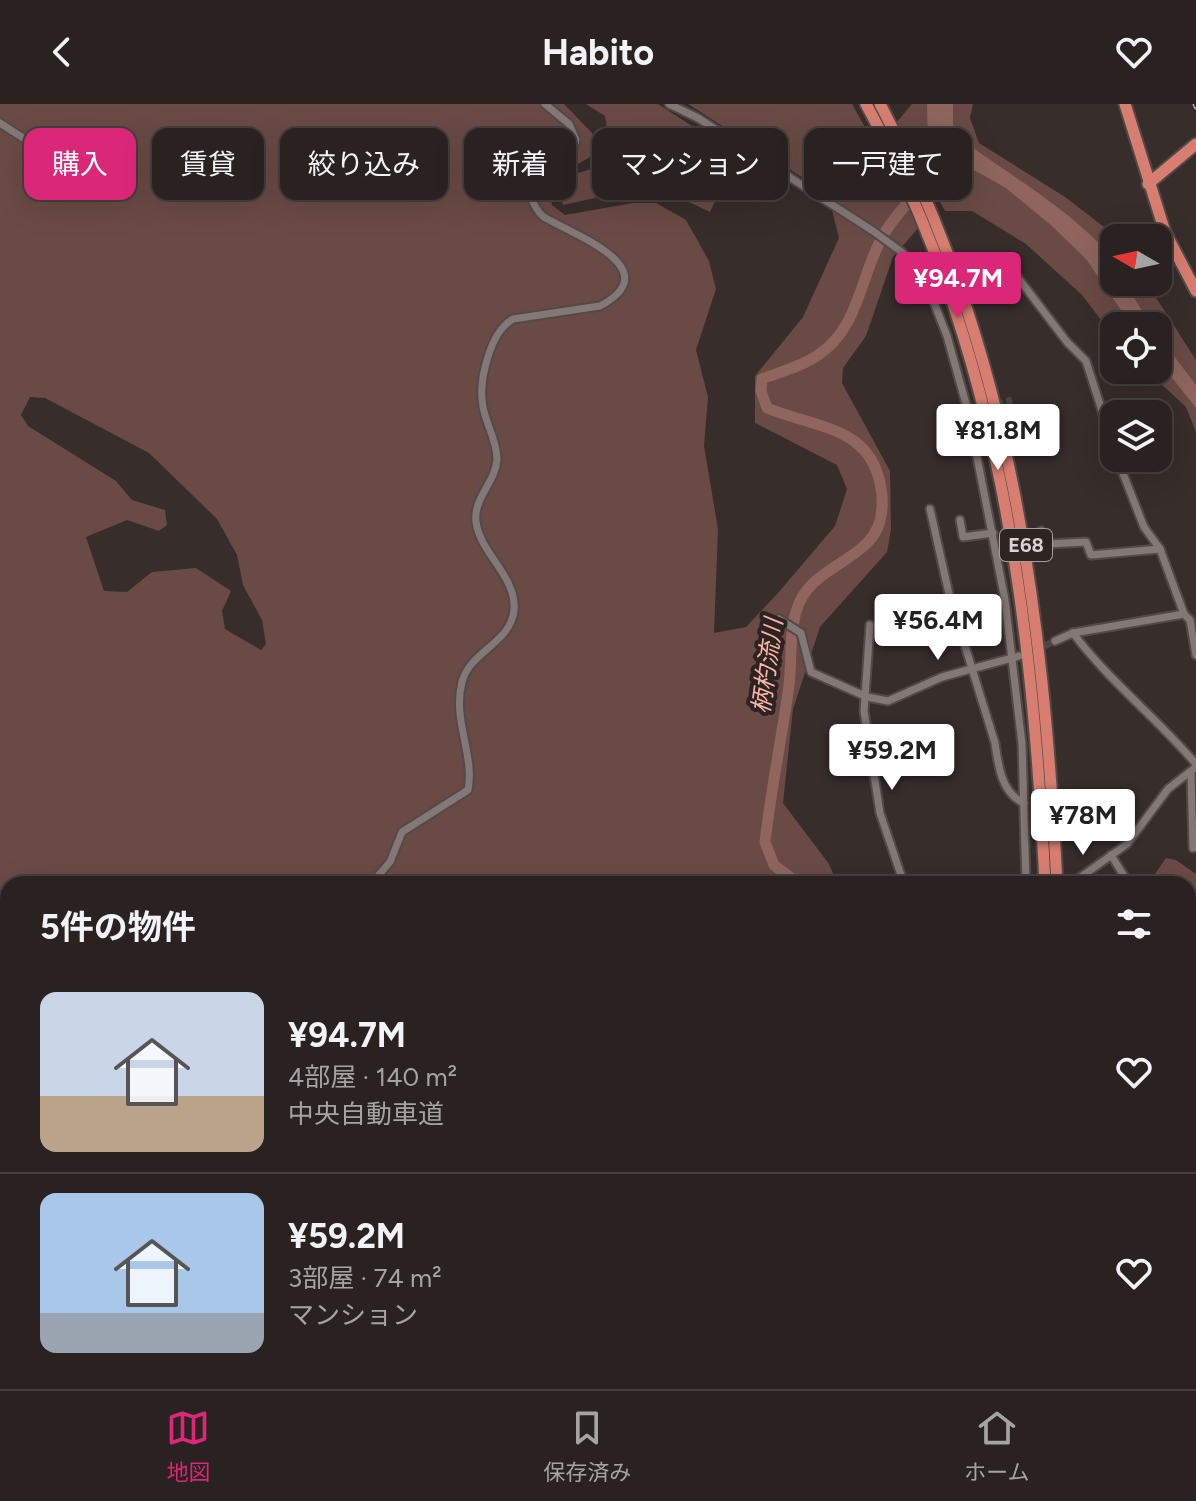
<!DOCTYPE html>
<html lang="ja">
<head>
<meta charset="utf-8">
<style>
  :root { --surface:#292220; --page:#312a29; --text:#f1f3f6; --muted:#a5a4a5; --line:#453f3e; --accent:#db2777 }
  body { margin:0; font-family:Figtree,"Noto Sans JP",sans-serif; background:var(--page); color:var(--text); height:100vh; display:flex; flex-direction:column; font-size:30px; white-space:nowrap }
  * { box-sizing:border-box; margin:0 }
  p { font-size:26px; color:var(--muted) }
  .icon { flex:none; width:44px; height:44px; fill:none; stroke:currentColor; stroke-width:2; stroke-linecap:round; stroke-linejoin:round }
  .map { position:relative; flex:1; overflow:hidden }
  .sheet { position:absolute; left:0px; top:772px; width:1196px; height:514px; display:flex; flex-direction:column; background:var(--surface); border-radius:24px 24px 0 0; box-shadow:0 8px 32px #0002,0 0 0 2px var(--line) }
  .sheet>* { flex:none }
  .guide { position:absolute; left:24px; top:24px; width:1148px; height:72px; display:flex; gap:16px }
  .needle { width:52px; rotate:279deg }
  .controls { position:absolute; left:1100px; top:120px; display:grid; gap:16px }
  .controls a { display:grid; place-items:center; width:72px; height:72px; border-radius:16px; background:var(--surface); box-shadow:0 8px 32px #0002,0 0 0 2px var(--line); font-size:40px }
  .price { position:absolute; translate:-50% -68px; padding:0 18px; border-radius:8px; background:#fff; color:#222; font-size:26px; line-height:52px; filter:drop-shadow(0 2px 4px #0008) }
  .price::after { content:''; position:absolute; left:50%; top:48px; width:24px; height:18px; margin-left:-12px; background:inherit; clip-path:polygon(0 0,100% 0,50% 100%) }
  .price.current { background:var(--accent); color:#fff }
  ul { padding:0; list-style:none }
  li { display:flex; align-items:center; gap:24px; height:200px; padding:0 40px }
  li+li { border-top:2px solid var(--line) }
  li span { display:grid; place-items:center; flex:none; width:224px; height:160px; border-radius:16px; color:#555 }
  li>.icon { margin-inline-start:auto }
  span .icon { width:96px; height:96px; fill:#fffc; stroke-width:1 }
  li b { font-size:34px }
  h2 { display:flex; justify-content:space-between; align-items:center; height:96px; padding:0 40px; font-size:34px }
  .pill { padding:0 28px; border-radius:16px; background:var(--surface); box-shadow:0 8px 32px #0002,0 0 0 2px var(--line); font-size:28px; line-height:72px }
  .pill.current { background:var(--accent); color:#fff }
  header { display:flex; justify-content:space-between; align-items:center; height:104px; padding:0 40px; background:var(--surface); font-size:36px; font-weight:700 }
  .menu { display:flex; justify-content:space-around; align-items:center; height:112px; border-top:2px solid var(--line); background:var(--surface); font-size:22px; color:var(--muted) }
  .menu a { display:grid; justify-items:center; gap:4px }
  .menu .current { color:var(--accent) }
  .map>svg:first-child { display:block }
  .green { fill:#6a4a45; fill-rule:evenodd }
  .water { fill:#8f655e }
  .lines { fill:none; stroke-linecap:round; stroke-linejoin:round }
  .stream { stroke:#8f655e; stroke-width:2 }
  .river { stroke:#8f655e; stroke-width:11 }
  .minor-tunnel { stroke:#4f4644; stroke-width:7; stroke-dasharray:7 3.5; stroke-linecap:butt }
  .minor-casing { stroke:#524a49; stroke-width:11 }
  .highway-casing { stroke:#524a49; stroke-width:15 }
  .minor { stroke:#847876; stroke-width:7 }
  .highway { stroke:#d87e70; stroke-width:11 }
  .rail-casing { stroke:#b1aaa8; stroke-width:5 }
  .rail { stroke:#2d2321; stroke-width:2; stroke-dasharray:6; stroke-linecap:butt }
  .labels { text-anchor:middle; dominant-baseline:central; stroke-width:8; stroke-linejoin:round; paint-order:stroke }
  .shield { fill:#2d2321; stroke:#a59e9d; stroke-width:2 }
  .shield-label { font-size:20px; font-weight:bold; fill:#d9d3d2 }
  .water-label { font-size:24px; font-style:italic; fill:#fbb3a7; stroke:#2d2321 }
</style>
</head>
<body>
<header><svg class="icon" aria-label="back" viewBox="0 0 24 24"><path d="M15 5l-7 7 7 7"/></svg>Habito<svg class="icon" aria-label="heart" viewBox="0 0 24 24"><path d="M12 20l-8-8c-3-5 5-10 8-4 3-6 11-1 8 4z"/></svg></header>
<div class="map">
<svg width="1196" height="1285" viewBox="0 0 1196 1285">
  <rect width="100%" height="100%" fill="#372d2b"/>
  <g class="green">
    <path d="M0,0H564L592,29L599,48L548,77L552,101L565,111L633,99H656L686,116L709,157L716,185L696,246L708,293L704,342L718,425L714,529L746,523L778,489L835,422L847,385L837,361L755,319V272L803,213L839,134L828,90L688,0H852L920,122L893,153L866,232L843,264L842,279L890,367L891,426L887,448L820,523L793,605L783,699L829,760L837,780H8V1278H763L761,1285H0ZM30,293L45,294L149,349L217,415L237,451L243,481L262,516L266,540L261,546L225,525L222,507L231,487L196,464L152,468L127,488L104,487L86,433L127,416L159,427L167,421L165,406L132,396L116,377L28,322L21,311Z"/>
    <polygon points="586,0 658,0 737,51 710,108 653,81 563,101 556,76 613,58 605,12"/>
    <polygon points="912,0 973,0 970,14 979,39 1065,93 1117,133 1114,178 1146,178 1196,256 1196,328 1186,303 1146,266 1158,266 1158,222 1114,222 1114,233 1082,191 1026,140 972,107 945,107 896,19"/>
    <polygon points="1166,754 1176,756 1196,770 1196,812 1188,814 1188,780 1153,780 1153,773"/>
  </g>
  <g class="water">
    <path d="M927,0H953V21L961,35C997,63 1096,121 1113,160C1115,165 1114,172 1114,178H1124L1152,222H1132L1086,155L1052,122L1006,84L963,60L952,70L928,44Z"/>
    <polygon points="1158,231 1196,281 1196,304 1158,256"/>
  </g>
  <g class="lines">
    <polyline class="stream" points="894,1278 897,1285"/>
    <g class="river">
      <path d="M799,780L774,761L765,738C771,685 782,633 789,581C792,558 789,530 796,508C806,470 844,463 868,438C880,426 883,408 882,392C876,322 818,325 767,304L761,287L762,275C780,268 803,262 818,251C860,224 860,170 884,130C902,99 931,79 948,49"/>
      <polyline points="720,1285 722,1278"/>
    </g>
    <g class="minor-tunnel">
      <polyline points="976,306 1012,296"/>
      <polyline points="1000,435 1041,427"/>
      <polyline points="1035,546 1055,537"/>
    </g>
    <defs>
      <g id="minor">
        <polyline points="669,0 698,14 873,127 903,149 924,173 947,232 968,307 1005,496 1022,640 1026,780"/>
        <polyline points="0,19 57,56 73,72 100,85 112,80 113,61"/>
        <polyline points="1009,162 1067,238 1086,257 1114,344"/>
        <polyline points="1117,354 1144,423 1160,445 1184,510 1190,516 1196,551"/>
        <path d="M930,405L949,490L995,639C998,660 1001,689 1024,699"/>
        <polyline points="960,416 963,433 993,429"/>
        <polyline points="1041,427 1047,440 1086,438 1091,451 1160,445"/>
        <polyline points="779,515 801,529 811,568 867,593 888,597 942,573 1019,552"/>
        <polyline points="870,521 864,607 880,709 904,780"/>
        <path d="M1073,529C1109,577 1157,614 1196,660"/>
        <polyline points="1055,537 1073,529 1184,510"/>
        <polyline points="1191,670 1193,744"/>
        <polyline points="1111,751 1129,780"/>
        <path d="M371,780L390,758L402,728L468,686C475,651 452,616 462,578C470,547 511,539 514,506C517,473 480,449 476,418C473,394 496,378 497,355C497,337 486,320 483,303C478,277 490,228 513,215L600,202C671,164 569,129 544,113C538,109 536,104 533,98C533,67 570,64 576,36L569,20L545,0"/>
        <polyline points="1071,780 1127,740 1168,685 1196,663"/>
        <polyline points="1188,983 1196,997"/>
        <polyline points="913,1278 915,1285"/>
        <polyline points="984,1278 986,1285"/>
        <polyline points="1167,1285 1183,1284 1196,1276"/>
      </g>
      <g id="highway">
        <path d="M866,0C999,241 1032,510 1045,780"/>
        <path d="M880,0C1011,245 1043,507 1057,780"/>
        <polyline points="1125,0 1165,128 1196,187"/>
        <polyline points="1148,80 1196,40"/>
        <polyline points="1064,1278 1065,1285"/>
        <polyline points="1075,1278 1076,1285"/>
      </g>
    </defs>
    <use href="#minor" class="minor-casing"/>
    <use href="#highway" class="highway-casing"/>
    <use href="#minor" class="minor"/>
    <use href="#highway" class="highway"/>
    <defs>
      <polyline id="rail" points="1195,0 1196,3"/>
    </defs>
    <use href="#rail" class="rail-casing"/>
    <use href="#rail" class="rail"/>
  </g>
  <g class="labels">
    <rect class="shield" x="1000" y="425" width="52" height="32" rx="6"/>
    <g class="shield-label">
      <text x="1026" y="441">E68</text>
    </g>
    <g class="water-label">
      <text transform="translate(767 562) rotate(-82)">柄杓流川</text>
    </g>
  </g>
</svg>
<div class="controls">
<a><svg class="needle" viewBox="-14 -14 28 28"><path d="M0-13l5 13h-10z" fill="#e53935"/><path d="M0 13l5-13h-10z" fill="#a5a4a5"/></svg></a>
<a><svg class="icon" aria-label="locate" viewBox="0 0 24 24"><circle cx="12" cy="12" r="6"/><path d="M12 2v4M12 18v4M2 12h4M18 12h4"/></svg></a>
<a><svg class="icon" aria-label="layers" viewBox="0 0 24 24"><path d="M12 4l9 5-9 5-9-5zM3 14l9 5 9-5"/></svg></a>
</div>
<b class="price current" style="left:958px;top:216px">¥94.7M</b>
<b class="price" style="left:998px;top:368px">¥81.8M</b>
<b class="price" style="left:938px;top:558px">¥56.4M</b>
<b class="price" style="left:892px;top:688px">¥59.2M</b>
<b class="price" style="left:1083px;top:753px">¥78M</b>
<div class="guide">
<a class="pill current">購入</a>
<a class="pill">賃貸</a>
<a class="pill">絞り込み</a>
<a class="pill">新着</a>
<a class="pill">マンション</a>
<a class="pill">一戸建て</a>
</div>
<section class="sheet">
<h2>5件の物件<svg class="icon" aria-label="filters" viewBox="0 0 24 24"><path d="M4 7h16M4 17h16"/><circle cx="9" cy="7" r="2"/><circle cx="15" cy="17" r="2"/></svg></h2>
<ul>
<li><span style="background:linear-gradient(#c9d6e8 65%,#b9a48a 0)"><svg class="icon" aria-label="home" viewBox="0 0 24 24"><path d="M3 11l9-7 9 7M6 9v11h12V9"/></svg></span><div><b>¥94.7M</b><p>4部屋 · 140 m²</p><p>中央自動車道</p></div><svg class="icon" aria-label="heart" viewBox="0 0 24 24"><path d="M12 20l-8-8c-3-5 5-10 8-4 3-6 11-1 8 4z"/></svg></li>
<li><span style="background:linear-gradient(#a9c7e8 75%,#9aa5b1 0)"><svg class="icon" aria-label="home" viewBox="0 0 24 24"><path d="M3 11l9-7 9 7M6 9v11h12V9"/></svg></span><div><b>¥59.2M</b><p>3部屋 · 74 m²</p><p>マンション</p></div><svg class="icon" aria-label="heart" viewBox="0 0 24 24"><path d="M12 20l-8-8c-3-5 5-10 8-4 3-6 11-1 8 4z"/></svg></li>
</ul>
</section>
</div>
<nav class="menu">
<a class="current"><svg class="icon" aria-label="map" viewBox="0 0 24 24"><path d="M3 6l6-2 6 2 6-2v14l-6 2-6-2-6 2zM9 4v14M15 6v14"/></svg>地図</a>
<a><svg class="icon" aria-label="saved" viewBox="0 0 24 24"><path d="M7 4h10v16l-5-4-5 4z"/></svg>保存済み</a>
<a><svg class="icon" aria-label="home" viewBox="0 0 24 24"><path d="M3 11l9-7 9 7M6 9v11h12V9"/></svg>ホーム</a>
</nav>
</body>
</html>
